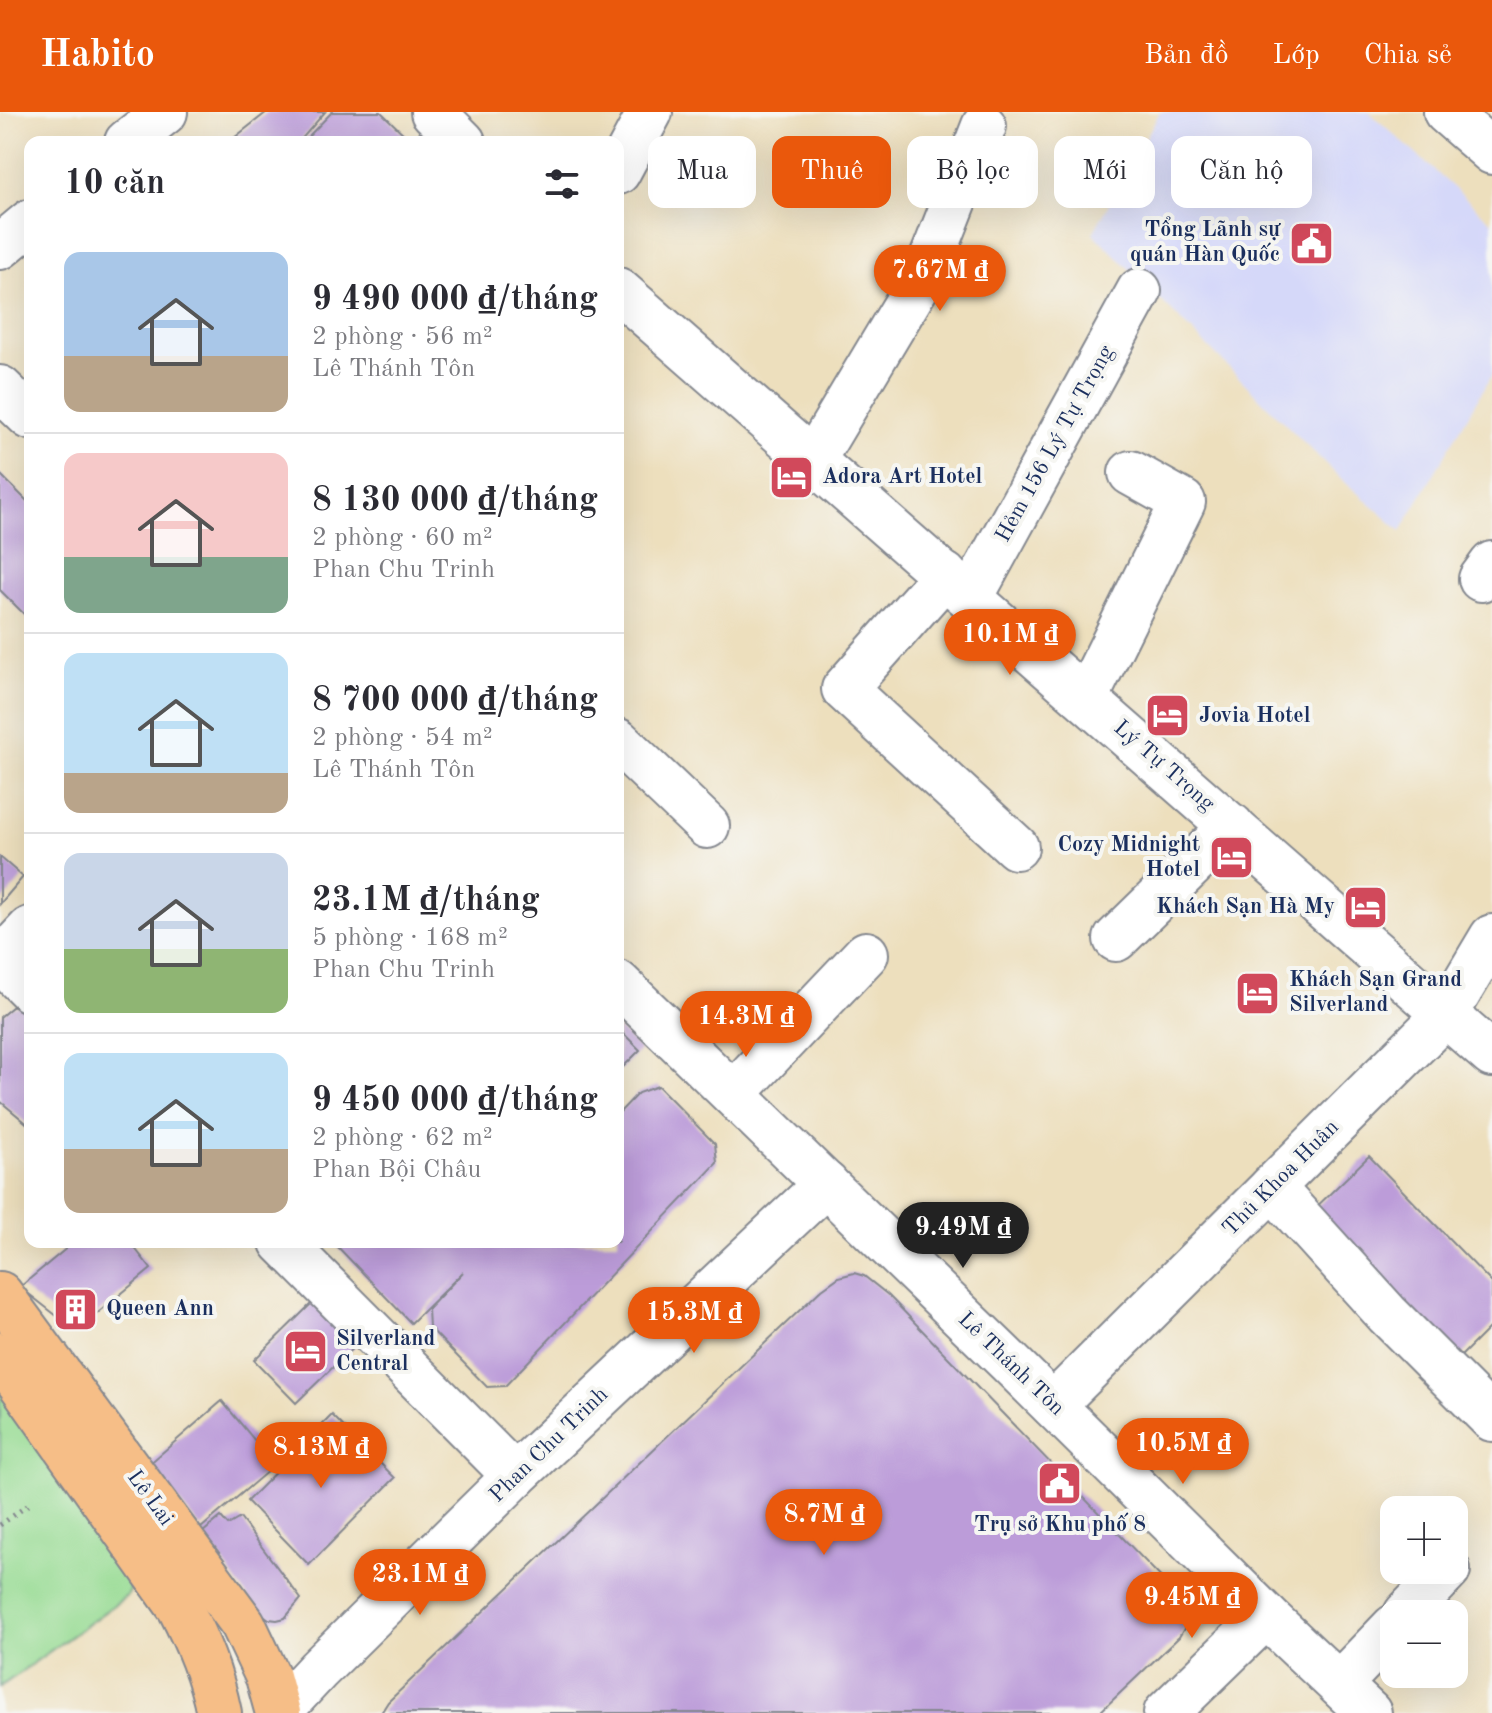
<!DOCTYPE html>
<html lang="vi">
<head>
<meta charset="utf-8">
<style>
  :root { --surface:#fff; --page:#f2f2f3; --text:#2b2b33; --muted:#7c7c81; --line:#e1e1e2; --accent:#ea580c }
  body { margin:0; font-family:"Old Standard TT",serif; background:var(--page); color:var(--text); height:100vh; display:flex; flex-direction:column; font-size:30px; white-space:nowrap }
  * { box-sizing:border-box; margin:0 }
  p { font-size:26px; color:var(--muted) }
  .icon { flex:none; width:44px; height:44px; fill:none; stroke:currentColor; stroke-width:2; stroke-linecap:round; stroke-linejoin:round }
  .map { position:relative; flex:1; overflow:hidden }
  .details { position:absolute; left:24px; top:24px; width:600px; height:1112px; display:flex; flex-direction:column; background:var(--surface); border-radius:16px; box-shadow:0 8px 32px #0002 }
  .details>* { flex:none }
  .hud { position:absolute; left:648px; top:24px; width:724px; height:72px; display:flex; gap:16px }
  .tools { position:absolute; left:1380px; top:1384px; display:grid; gap:16px }
  .tools a { display:grid; place-items:center; width:88px; height:88px; border-radius:16px; background:var(--surface); box-shadow:0 8px 32px #0002; font-size:40px }
  .price { position:absolute; translate:-50% -68px; padding:0 18px; border-radius:28px; background:var(--accent); color:#fff; font-size:26px; line-height:52px; filter:drop-shadow(0 2px 4px #0008) }
  .price::after { content:''; position:absolute; left:50%; top:48px; width:24px; height:18px; margin-left:-12px; background:inherit; clip-path:polygon(0 0,100% 0,50% 100%) }
  .price.on { background:#222; color:#fff }
  ul { padding:0; list-style:none }
  li { display:flex; align-items:center; gap:24px; height:200px; padding:0 40px }
  li+li { border-top:2px solid var(--line) }
  li span { display:grid; place-items:center; flex:none; width:224px; height:160px; border-radius:16px; color:#555 }
  li>.icon { margin-inline-start:auto }
  span .icon { width:96px; height:96px; fill:#fffc; stroke-width:1 }
  li b { font-size:34px }
  h2 { display:flex; justify-content:space-between; align-items:center; height:96px; padding:0 40px; font-size:34px }
  .tag { padding:0 28px; border-radius:16px; background:var(--surface); box-shadow:0 8px 32px #0002; font-size:28px; line-height:72px }
  .tag.on { background:var(--accent); color:#fff }
  header { display:flex; align-items:center; gap:48px; box-sizing:border-box; height:112px; padding:0 40px; background:var(--accent); color:#fff }
  header strong { font-size:38px }
  nav { display:flex; gap:44px; margin-inline-start:auto; font-size:28px }
  .map>svg:first-child { display:block }
  .built { fill:#d5d8f9 }
  .green { fill:#97db93; stroke:#598578; stroke-width:2 }
  .building { fill:#bc9cd9 }
  .lines { fill:none; stroke-linecap:round; stroke-linejoin:round }
  .minor-casing { stroke:#84878e; stroke-width:48 }
  .major-casing { stroke:#84878e; stroke-width:48 }
  .path { stroke:#84878e; stroke-width:5; stroke-dasharray:2 6; stroke-linecap:butt }
  .minor { stroke:#fff; stroke-width:44 }
  .major { stroke:#f6be87; stroke-width:44 }
  .labels { text-anchor:middle; dominant-baseline:central; stroke-width:8; stroke-linejoin:round; paint-order:stroke }
  .poi-label { font-size:22px; font-weight:bold; fill:#1b2f5e; stroke:#f6f6f2; text-anchor:start }
  .street-label { font-size:22px; fill:#1b2f5e; stroke:#f6f6f2 }
</style>
</head>
<body>
<header>
<strong>Habito</strong>
<nav><a>Bản đồ</a><a>Lớp</a><a>Chia sẻ</a></nav>
</header>
<div class="map">
<svg width="1492" height="1601" viewBox="0 0 1492 1601">
  <rect width="100%" height="100%" fill="#f6f6f2"/>
  <filter id="ink" filterUnits="userSpaceOnUse"><feTurbulence type="fractalNoise" baseFrequency=".0125" numOctaves="2"/><feDisplacementMap in="SourceGraphic" scale="16" xChannelSelector="R" yChannelSelector="G"/><feConvolveMatrix kernelMatrix="1 2 1 2 8 2 1 2 1" color-interpolation-filters="sRGB"/></filter>
  <filter id="wash" filterUnits="userSpaceOnUse"><feTurbulence type="fractalNoise" baseFrequency=".006" numOctaves="4" result="noise"/><feDisplacementMap in="SourceGraphic" scale="32" xChannelSelector="R" yChannelSelector="G"/><feGaussianBlur stdDeviation="1.8" result="paint"/><feColorMatrix in="noise" values="0 0 0 0 0 0 0 0 0 0 0 0 0 0 0 0 0 1.4 0 .05"/><feComposite in="paint" operator="in"/></filter>
  <g filter="url(#wash)">
    <rect width="100%" height="100%" fill="#eddfbd"/>
    <polygon class="built" points="1160,0 1369,0 1492,110 1492,262 1401,419 1338,364 1093,121"/>
    <polygon class="green" points="0,1276 131,1465 133,1472 128,1483 0,1575"/>
    <g id="blocks">
      <g class="building">
        <polygon points="267,0 325,0 299,30 229,30"/>
        <polygon points="332,0 381,0 412,30 303,30"/>
        <polygon points="0,362 30,392 30,508 0,478"/>
        <polygon points="0,745 23,765 0,792"/>
        <polygon points="27,893 30,897 30,1014 0,989 0,905 12,895"/>
        <polygon points="618,916 640,938 618,960"/>
        <polygon points="658,974 715,1032 717,1051 505,1274 487,1275 429,1215 428,1197 463,1160 411,1211 333,1130 618,1130 618,1002 638,981"/>
        <polygon points="1369,1044 1492,1171 1492,1213 1452,1253 1307,1104"/>
        <polygon points="74,1130 130,1130 151,1157 76,1219 20,1175"/>
        <polygon points="854,1161 864,1164 888,1183 1178,1483 1188,1499 1185,1515 1179,1525 1099,1601 381,1601 388,1590 822,1177 839,1165"/>
        <polygon points="314,1189 356,1233 296,1291 254,1248"/>
        <polygon points="222,1289 275,1353 201,1416 148,1353"/>
        <polygon points="332,1303 395,1366 309,1453 247,1389"/>
        <polygon points="221,1405 228,1413 240,1406 301,1487 285,1506 277,1508 269,1507 258,1499 202,1421"/>
      </g>
    </g>
  </g>
  <g filter="url(#ink)">
    <use href="#blocks" fill-opacity="0" stroke="#84878e" stroke-width="2"/>
    <g class="lines">
      <defs>
        <g id="minor">
          <polyline points="433,0 463,30"/>
          <polyline points="1446,0 1492,40"/>
          <polyline points="127,30 165,0"/>
          <polyline points="618,60 650,0"/>
          <polyline points="0,135 30,110"/>
          <polyline points="618,178 1492,943"/>
          <polyline points="0,276 30,305"/>
          <polyline points="813,348 929,154 984,14"/>
          <polyline points="945,463 844,577 1016,735"/>
          <polyline points="1481,467 1492,452"/>
          <polyline points="971,485 1139,179"/>
          <polyline points="1086,586 1183,390 1131,361"/>
          <polyline points="618,629 707,714"/>
          <polyline points="1116,827 1232,714"/>
          <polyline points="0,849 30,817"/>
          <polyline points="1,849 30,878"/>
          <polyline points="618,871 1009,1250 1266,1504 1369,1601"/>
          <polyline points="733,982 866,842"/>
          <polyline points="1272,1075 1387,1202 1492,1307"/>
          <polyline points="282,1130 515,1364"/>
          <polyline points="1053,1293 1446,902 1492,825"/>
          <polyline points="1406,1502 1448,1458"/>
          <polyline points="1339,1572 1394,1515"/>
          <polyline points="278,1601 318,1558 515,1364 826,1072"/>
          <polyline points="1166,1601 1266,1504"/>
        </g>
        <g id="major">
          <polyline points="0,1182 243,1512 268,1565 278,1601"/>
          <path d="M0,1243L180,1496C198,1531 211,1562 219,1601"/>
        </g>
      </defs>
      <use href="#minor" class="minor-casing"/>
      <use href="#major" class="major-casing"/>
      <polyline class="path" points="0,1413 28,1393"/>
      <use href="#minor" class="minor"/>
      <use href="#major" class="major"/>
    </g>
  </g>
  <defs>
    <symbol id="civic-square" viewBox="-11 -11 22 22"><rect x="-9" y="-9" width="18" height="18" rx="4" fill="#d1495b" stroke="#f6f6f2"/><path d="M-.6-6.5H3V-4.5H.6V-3L4-1V1h2V6H-6V1h2V-1L-.6-3ZM-1.2 2.5V6h2.4V2.5Z" fill="#fff"/></symbol>
    <symbol id="hotel-square" viewBox="-11 -11 22 22"><rect x="-9" y="-9" width="18" height="18" rx="4" fill="#d1495b" stroke="#f6f6f2"/><path d="M-6-4.5h1.5V1H6V5H4.5V3h-9V5H-6ZM-4 0a1.8 1.8 0 1 1 3.6 0ZM.5 0V-2.5h3Q6-2.5 6 0Z" fill="#fff"/></symbol>
    <symbol id="building-square" viewBox="-11 -11 22 22"><rect x="-9" y="-9" width="18" height="18" rx="4" fill="#d1495b" stroke="#f6f6f2"/><path d="M-4-6H4V6H1V3H-1V6H-4ZM-2.5-4.3h1.7v1.8h-1.7ZM.8-4.3h1.7v1.8H.8ZM-2.5-1h1.7V.8h-1.7ZM.8-1h1.7V.8H.8Z" fill="#fff"/></symbol>
  </defs>
  <g fill-rule="evenodd">
    <use href="#civic-square" x="1286" y="106" width="51" height="51"/>
    <use href="#hotel-square" x="766" y="340" width="51" height="51"/>
    <use href="#hotel-square" x="1142" y="578" width="51" height="51"/>
    <use href="#hotel-square" x="1206" y="720" width="51" height="51"/>
    <use href="#hotel-square" x="1340" y="770" width="51" height="51"/>
    <use href="#hotel-square" x="1232" y="856" width="51" height="51"/>
    <use href="#building-square" x="50" y="1172" width="51" height="51"/>
    <use href="#hotel-square" x="280" y="1214" width="51" height="51"/>
    <use href="#civic-square" x="1034" y="1346" width="51" height="51"/>
  </g>
  <g class="labels">
    <g class="poi-label">
      <text x="1280" y="118" text-anchor="end">Tổng Lãnh sự<tspan x="1280" dy="25">quán Hàn Quốc</tspan></text>
      <text x="822" y="365">Adora Art Hotel</text>
      <text x="1199" y="604">Jovia Hotel</text>
      <text x="1200" y="733" text-anchor="end">Cozy Midnight<tspan x="1200" dy="25">Hotel</tspan></text>
      <text x="1335" y="795" text-anchor="end">Khách Sạn Hà My</text>
      <text x="1289" y="868">Khách Sạn Grand<tspan x="1289" dy="25">Silverland</tspan></text>
      <text x="106" y="1197">Queen Ann</text>
      <text x="336" y="1227">Silverland<tspan x="336" dy="25">Central</tspan></text>
      <text x="1060" y="1413" text-anchor="middle">Trụ sở Khu phố 8</text>
    </g>
    <g class="street-label">
      <text transform="translate(1055 332) rotate(-61)">Hẻm 156 Lý Tự Trọng</text>
      <text transform="translate(1164 654) rotate(41)">Lý Tự Trọng</text>
      <text transform="translate(1281 1066) rotate(-45)">Thủ Khoa Huân</text>
      <text transform="translate(1011 1252) rotate(44)">Lê Thánh Tôn</text>
      <text transform="translate(549 1333) rotate(-44)">Phan Chu Trinh</text>
      <text transform="translate(150 1386) rotate(54)">Lê Lai</text>
    </g>
  </g>
</svg>
<div class="tools">
<a>+</a>
<a>−</a>
</div>
<b class="price" style="left:940px;top:201px">7.67M ₫</b>
<b class="price" style="left:1010px;top:565px">10.1M ₫</b>
<b class="price" style="left:746px;top:947px">14.3M ₫</b>
<b class="price on" style="left:963px;top:1158px">9.49M ₫</b>
<b class="price" style="left:694px;top:1243px">15.3M ₫</b>
<b class="price" style="left:1183px;top:1374px">10.5M ₫</b>
<b class="price" style="left:321px;top:1378px">8.13M ₫</b>
<b class="price" style="left:824px;top:1445px">8.7M ₫</b>
<b class="price" style="left:420px;top:1505px">23.1M ₫</b>
<b class="price" style="left:1192px;top:1528px">9.45M ₫</b>
<div class="hud">
<a class="tag">Mua</a>
<a class="tag on">Thuê</a>
<a class="tag">Bộ lọc</a>
<a class="tag">Mới</a>
<a class="tag">Căn hộ</a>
</div>
<section class="details">
<h2>10 căn<svg class="icon" aria-label="filters" viewBox="0 0 24 24"><path d="M4 7h16M4 17h16"/><circle cx="9" cy="7" r="2"/><circle cx="15" cy="17" r="2"/></svg></h2>
<ul>
<li><span style="background:linear-gradient(#a9c7e8 65%,#b9a48a 0)"><svg class="icon" aria-label="home" viewBox="0 0 24 24"><path d="M3 11l9-7 9 7M6 9v11h12V9"/></svg></span><div><b>9 490 000 ₫/tháng</b><p>2 phòng · 56 m²</p><p>Lê Thánh Tôn</p></div></li>
<li><span style="background:linear-gradient(#f6c9c9 65%,#7fa58c 0)"><svg class="icon" aria-label="home" viewBox="0 0 24 24"><path d="M3 11l9-7 9 7M6 9v11h12V9"/></svg></span><div><b>8 130 000 ₫/tháng</b><p>2 phòng · 60 m²</p><p>Phan Chu Trinh</p></div></li>
<li><span style="background:linear-gradient(#bfe0f5 75%,#b9a48a 0)"><svg class="icon" aria-label="home" viewBox="0 0 24 24"><path d="M3 11l9-7 9 7M6 9v11h12V9"/></svg></span><div><b>8 700 000 ₫/tháng</b><p>2 phòng · 54 m²</p><p>Lê Thánh Tôn</p></div></li>
<li><span style="background:linear-gradient(#c9d6e8 60%,#8fb573 0)"><svg class="icon" aria-label="home" viewBox="0 0 24 24"><path d="M3 11l9-7 9 7M6 9v11h12V9"/></svg></span><div><b>23.1M ₫/tháng</b><p>5 phòng · 168 m²</p><p>Phan Chu Trinh</p></div></li>
<li><span style="background:linear-gradient(#bfe0f5 60%,#b9a48a 0)"><svg class="icon" aria-label="home" viewBox="0 0 24 24"><path d="M3 11l9-7 9 7M6 9v11h12V9"/></svg></span><div><b>9 450 000 ₫/tháng</b><p>2 phòng · 62 m²</p><p>Phan Bội Châu</p></div></li>
</ul>
</section>
</div>
</body>
</html>
